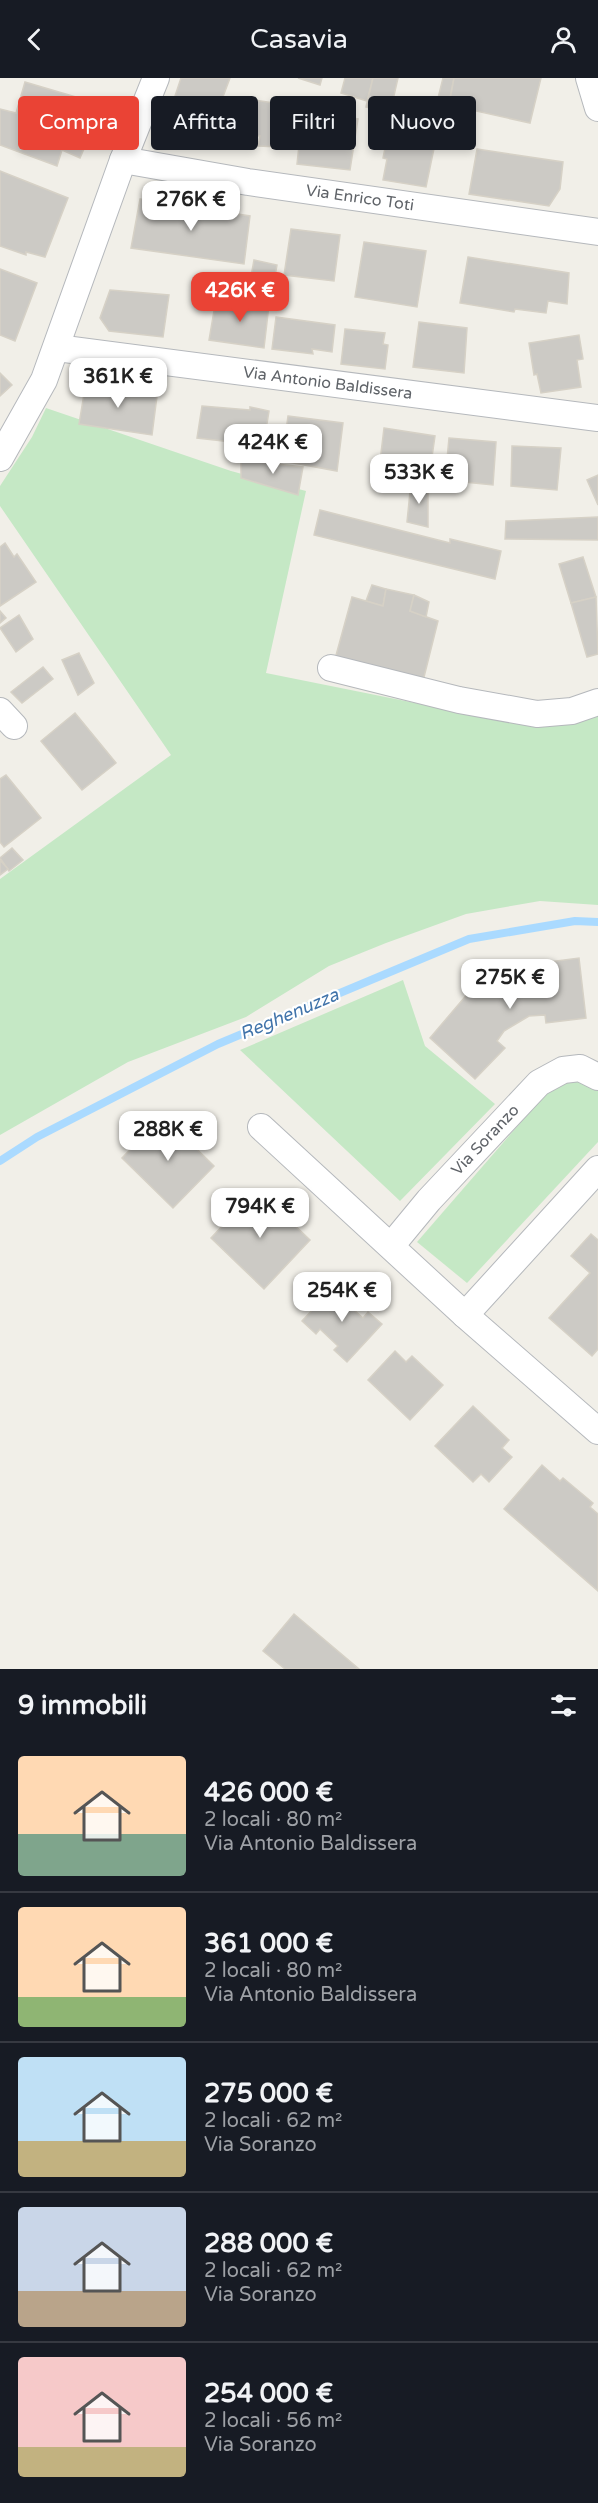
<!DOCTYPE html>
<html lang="it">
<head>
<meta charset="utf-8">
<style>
  :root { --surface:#171b24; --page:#242831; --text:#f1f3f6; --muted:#9ea1a6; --line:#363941; --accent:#ea4335 }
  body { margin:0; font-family:"Varela Round",sans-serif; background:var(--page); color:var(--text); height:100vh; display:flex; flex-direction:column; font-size:22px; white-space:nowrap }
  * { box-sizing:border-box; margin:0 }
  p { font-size:20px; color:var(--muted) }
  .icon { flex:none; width:33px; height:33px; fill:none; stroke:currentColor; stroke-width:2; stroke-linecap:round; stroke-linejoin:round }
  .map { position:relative; height:1591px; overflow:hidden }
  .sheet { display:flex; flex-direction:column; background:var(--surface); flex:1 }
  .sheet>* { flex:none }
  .banner { position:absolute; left:18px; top:18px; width:562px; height:54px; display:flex; gap:12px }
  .price { position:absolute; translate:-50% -51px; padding:0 14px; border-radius:12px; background:#fff; color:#222; font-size:20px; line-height:39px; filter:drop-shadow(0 2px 3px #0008) }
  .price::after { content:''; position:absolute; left:50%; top:36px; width:18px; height:14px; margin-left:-9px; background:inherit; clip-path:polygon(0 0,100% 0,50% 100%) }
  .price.selected { background:var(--accent); color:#fff }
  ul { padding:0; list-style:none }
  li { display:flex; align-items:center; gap:18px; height:150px; padding:0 18px }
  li+li { border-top:2px solid var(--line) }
  li span { display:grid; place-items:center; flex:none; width:168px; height:120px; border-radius:6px; color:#555 }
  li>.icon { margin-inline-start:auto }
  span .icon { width:72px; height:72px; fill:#fffc; stroke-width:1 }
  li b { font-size:26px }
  h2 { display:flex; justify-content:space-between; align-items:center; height:72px; padding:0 18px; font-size:26px }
  .tag { padding:0 21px; border-radius:6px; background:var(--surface); box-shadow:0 3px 9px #0003; font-size:21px; line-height:54px }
  .tag.selected { background:var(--accent); color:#fff }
  header { display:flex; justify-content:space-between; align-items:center; height:78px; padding:0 18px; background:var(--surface); font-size:27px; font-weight:600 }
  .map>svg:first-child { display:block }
  .green { fill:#c5e8c5 }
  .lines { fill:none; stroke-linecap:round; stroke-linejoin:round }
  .stream { stroke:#aadaff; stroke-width:8 }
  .building { fill:#cccac5; stroke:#d6d1c6; stroke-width:1.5 }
  .minor-casing { stroke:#b5b8bc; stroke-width:28 }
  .minor { stroke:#fff; stroke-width:26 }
  .labels { text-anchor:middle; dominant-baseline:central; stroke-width:4.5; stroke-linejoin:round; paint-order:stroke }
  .street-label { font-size:16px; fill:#5f6368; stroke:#fff }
  .water-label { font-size:18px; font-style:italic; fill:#4174aa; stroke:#fff }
</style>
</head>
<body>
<header><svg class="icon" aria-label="back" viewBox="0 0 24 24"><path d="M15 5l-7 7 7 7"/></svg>Casavia<svg class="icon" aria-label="person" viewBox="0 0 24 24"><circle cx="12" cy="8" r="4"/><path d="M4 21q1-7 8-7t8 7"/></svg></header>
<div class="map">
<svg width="598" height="1591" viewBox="0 0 598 1591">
  <rect width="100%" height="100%" fill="#f1efe8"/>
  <g class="green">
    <polygon points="46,330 231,393 306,413 266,595 525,647 588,640 598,636 598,827 540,823 466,836 386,865 329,888 246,939 128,984 0,1057 0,801 171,677 0,428 0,408 32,359"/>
    <polygon points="403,902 425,968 495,1026 400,1123 240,972"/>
    <polygon points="566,1000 586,1005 598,1012 598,1064 467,1205 417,1164 548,1013"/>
  </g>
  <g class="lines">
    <polyline class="stream" points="0,1083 37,1059 218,966 469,861 575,843 598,844"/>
  </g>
  <g class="building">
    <polygon points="181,0 230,0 215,40 172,27"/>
    <polygon points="298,0 322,0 320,7"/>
    <polygon points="345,0 373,0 367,23 341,15"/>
    <polygon points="373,0 398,0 390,35 366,29"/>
    <polygon points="443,0 454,0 448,29 437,24"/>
    <polygon points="454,0 541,0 530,45 449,27"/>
    <polygon points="25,4 103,27 80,80 62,72 57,88 0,67 0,31 16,35"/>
    <polygon points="240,20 287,27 280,69 258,68 260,58 232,54"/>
    <polygon points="318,35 358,41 350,92 297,86 302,40 318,43"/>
    <polygon points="390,46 437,56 426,109 383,102 387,81 383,80"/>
    <polygon points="477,71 563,84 560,111 549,128 469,116"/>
    <polygon points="0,93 68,120 45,179 26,174 26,177 0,168"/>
    <polygon points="140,121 250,138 244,186 131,170"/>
    <polygon points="291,151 340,157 334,203 284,197"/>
    <polygon points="364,164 426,173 417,229 355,219"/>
    <polygon points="468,179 569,195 567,226 548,223 546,235 515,231 514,234 460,225"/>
    <polygon points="254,182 277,187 271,220 248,215"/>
    <polygon points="0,191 37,205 15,263 0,257"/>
    <polygon points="110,212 169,217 163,259 109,253 100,240"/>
    <polygon points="216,221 269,227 264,270 209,262"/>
    <polygon points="276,239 335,247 332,274 312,271 313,276 272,271"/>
    <polygon points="419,244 467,250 464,295 413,289"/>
    <polygon points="345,251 385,255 383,266 388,267 385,291 341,286"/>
    <polygon points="579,257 583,281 577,282 581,309 541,315 537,296 534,297 529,265"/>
    <polygon points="0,295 12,307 0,318"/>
    <polygon points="86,304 157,318 152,357 79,346"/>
    <polygon points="202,328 250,332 250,329 269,333 261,383 241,382 241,365 197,360"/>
    <polygon points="288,338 343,345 337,393 282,383"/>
    <polygon points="384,350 435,358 428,407 378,400"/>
    <polygon points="449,360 496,364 493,407 445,402"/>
    <polygon points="512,368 561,370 557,412 511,408"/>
    <polygon points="241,382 303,389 298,417 241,400"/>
    <polygon points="598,397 598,427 587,402"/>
    <polygon points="411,404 428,407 428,449 407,444"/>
    <polygon points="320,432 450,465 450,461 501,473 495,501 314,457"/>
    <polygon points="598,439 598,462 505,461 506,443"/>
    <polygon points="5,465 14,479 17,476 36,504 0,528 0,469"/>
    <polygon points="583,479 596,519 571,525 559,486"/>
    <polygon points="372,507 386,511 383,528 366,523"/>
    <polygon points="386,511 414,517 410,533 438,543 423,603 335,581 352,519 383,528"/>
    <polygon points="414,517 429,524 426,539 410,533"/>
    <polygon points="596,519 598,576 587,579 571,525"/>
    <polygon points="0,533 6,540 0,545"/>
    <polygon points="19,537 33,561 16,574 0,550"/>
    <polygon points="79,575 94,605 78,617 62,582"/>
    <polygon points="43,589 53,601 22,625 11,614"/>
    <polygon points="75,635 116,685 82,712 41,663"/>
    <polygon points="6,697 41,740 4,769 0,764 0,701"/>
    <polygon points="12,770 23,782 9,793 0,780"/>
    <polygon points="0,782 8,791 0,797"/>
    <polygon points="579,880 586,940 546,945 545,937 529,938 504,953 497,963 505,970 475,1001 430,960 475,907 510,889"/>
    <polygon points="163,1038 214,1088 173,1130 122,1080"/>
    <polygon points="257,1111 310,1162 264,1211 211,1160"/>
    <polygon points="591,1156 598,1162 598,1271 592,1278 549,1240 590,1195 571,1178"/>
    <polygon points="337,1206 350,1218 345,1224 363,1240 368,1234 382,1246 347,1284 334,1272 338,1268 320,1251 316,1256 302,1243"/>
    <polygon points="395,1273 406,1284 412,1278 443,1307 410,1342 368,1302"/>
    <polygon points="473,1328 509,1362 502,1370 512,1379 489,1404 481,1396 473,1404 435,1368"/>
    <polygon points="542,1387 560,1403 563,1400 593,1425 590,1429 598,1436 598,1513 504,1431"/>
    <polygon points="294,1536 359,1591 285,1591 263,1573"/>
  </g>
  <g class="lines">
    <defs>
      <g id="minor">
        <polyline points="589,0 598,30"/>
        <path id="s1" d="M123,82L248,104L598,154"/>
        <path id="s2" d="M57,270L598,340"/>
        <polyline points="0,380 44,302 123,82 156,0"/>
        <polyline points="331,590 459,622 537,636 572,633 598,624"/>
        <polyline points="0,633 14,648"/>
        <polyline points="261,1049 465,1237 598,1353"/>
        <path id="s3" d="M391,1168L429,1122L539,1005L563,992L580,990L598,999"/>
        <polyline points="465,1237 598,1091"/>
      </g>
    </defs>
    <use href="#minor" class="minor-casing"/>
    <use href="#minor" class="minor"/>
  </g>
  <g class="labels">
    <g class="street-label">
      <text stroke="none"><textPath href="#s1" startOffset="240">Via Enrico Toti</textPath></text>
      <text stroke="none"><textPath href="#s2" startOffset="273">Via Antonio Baldissera</textPath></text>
      <text stroke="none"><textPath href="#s3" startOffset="142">Via Soranzo</textPath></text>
    </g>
    <g class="water-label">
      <text transform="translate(289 936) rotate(-23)">Reghenuzza</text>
    </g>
  </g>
</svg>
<b class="price" style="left:191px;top:154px">276K €</b>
<b class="price selected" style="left:240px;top:245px">426K €</b>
<b class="price" style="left:118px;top:331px">361K €</b>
<b class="price" style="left:273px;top:397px">424K €</b>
<b class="price" style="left:419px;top:427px">533K €</b>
<b class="price" style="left:510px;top:932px">275K €</b>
<b class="price" style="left:168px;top:1084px">288K €</b>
<b class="price" style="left:260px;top:1161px">794K €</b>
<b class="price" style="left:342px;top:1245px">254K €</b>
<div class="banner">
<a class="tag selected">Compra</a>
<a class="tag">Affitta</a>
<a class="tag">Filtri</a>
<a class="tag">Nuovo</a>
</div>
</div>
<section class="sheet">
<h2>9 immobili<svg class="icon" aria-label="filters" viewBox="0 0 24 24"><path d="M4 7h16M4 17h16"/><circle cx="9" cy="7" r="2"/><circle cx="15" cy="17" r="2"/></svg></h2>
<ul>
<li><span style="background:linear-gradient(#ffd9b3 65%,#7fa58c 0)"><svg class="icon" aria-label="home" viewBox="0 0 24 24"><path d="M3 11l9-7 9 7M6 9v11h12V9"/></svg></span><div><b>426 000 €</b><p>2 locali · 80 m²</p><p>Via Antonio Baldissera</p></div></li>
<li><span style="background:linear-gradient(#ffd9b3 75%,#8fb573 0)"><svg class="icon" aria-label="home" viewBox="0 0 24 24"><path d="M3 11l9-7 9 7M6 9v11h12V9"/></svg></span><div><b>361 000 €</b><p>2 locali · 80 m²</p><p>Via Antonio Baldissera</p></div></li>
<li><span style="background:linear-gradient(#bfe0f5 70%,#c2b280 0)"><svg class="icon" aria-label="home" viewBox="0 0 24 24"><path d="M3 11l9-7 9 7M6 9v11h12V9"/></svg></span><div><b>275 000 €</b><p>2 locali · 62 m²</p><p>Via Soranzo</p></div></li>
<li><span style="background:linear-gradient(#c9d6e8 70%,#b9a48a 0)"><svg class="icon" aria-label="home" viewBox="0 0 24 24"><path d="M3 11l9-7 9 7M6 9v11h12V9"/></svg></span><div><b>288 000 €</b><p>2 locali · 62 m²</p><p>Via Soranzo</p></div></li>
<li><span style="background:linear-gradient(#f6c9c9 75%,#c2b280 0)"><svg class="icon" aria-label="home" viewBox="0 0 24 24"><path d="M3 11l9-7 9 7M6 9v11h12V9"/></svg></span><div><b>254 000 €</b><p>2 locali · 56 m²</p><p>Via Soranzo</p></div></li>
</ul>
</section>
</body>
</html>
